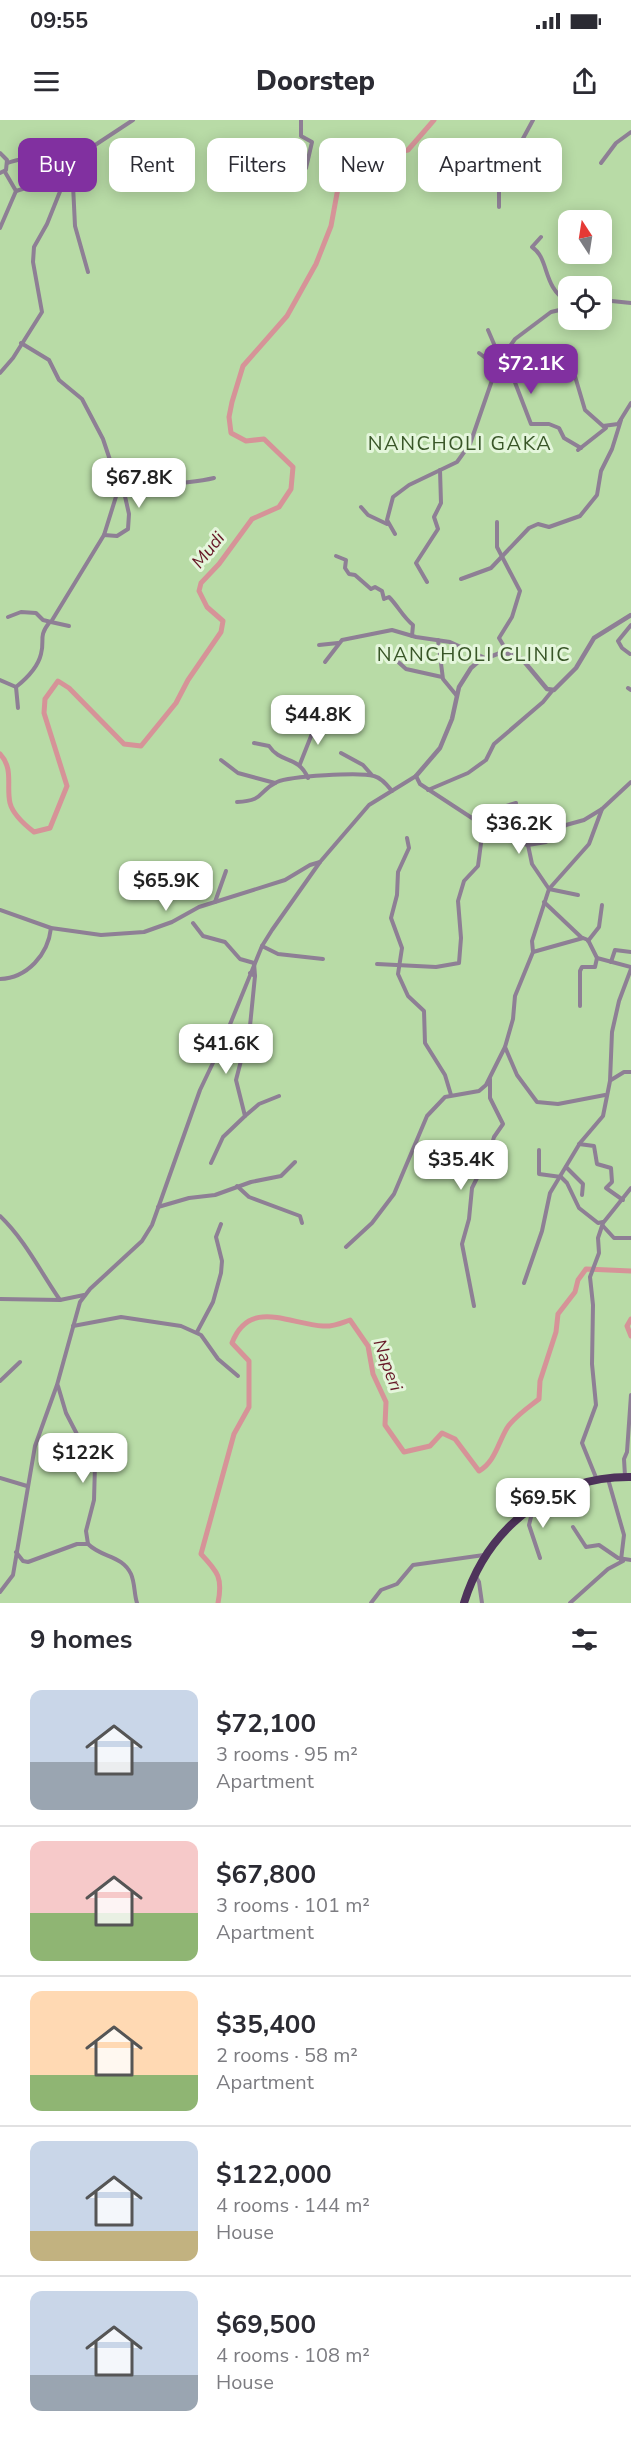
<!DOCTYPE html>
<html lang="en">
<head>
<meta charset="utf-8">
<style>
  :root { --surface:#fff; --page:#f2f2f3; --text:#2b2b33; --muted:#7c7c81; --line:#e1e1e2; --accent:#8130a0 }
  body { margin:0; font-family:"Nunito Sans",sans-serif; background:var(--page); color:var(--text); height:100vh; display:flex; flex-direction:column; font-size:22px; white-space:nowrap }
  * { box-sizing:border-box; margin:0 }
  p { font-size:20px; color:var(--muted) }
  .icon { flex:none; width:33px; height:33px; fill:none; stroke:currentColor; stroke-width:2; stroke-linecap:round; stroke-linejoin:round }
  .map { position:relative; height:1483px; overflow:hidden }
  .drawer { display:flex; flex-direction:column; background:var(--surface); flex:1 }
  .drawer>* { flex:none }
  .banner { position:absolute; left:18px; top:18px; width:596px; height:54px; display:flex; gap:12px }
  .needle { width:39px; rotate:348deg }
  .tools { position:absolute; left:558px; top:90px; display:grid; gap:12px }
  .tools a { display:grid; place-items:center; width:54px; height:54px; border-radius:12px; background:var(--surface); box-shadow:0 3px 15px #0003; font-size:30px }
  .price { position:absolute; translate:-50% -51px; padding:0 14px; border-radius:12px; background:#fff; color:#222; font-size:20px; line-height:39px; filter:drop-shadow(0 2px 3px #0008) }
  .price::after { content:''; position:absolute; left:50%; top:36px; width:18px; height:14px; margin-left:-9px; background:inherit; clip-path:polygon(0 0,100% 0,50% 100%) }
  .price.current { background:var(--accent); color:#fff }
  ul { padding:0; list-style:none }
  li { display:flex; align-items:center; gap:18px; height:150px; padding:0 30px }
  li+li { border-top:2px solid var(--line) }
  li span { display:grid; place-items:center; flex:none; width:168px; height:120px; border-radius:12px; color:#555 }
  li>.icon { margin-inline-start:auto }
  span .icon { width:72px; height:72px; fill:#fffc; stroke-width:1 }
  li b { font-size:26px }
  h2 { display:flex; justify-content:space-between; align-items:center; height:72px; padding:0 30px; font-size:26px }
  .tag { padding:0 21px; border-radius:12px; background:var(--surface); box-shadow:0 3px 15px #0003; font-size:21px; line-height:54px }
  .tag.current { background:var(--accent); color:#fff }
  .status { display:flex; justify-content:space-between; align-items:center; height:42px; padding:0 30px; background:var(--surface); direction:ltr }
  .status svg { height:16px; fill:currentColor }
  header { display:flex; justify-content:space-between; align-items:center; height:78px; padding:0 30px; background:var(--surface); font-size:27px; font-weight:800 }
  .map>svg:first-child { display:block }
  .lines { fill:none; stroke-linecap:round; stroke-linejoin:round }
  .river { stroke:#d69398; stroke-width:5 }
  .minor { stroke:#8e7f95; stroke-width:4 }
  .tertiary { stroke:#8e7f95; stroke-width:4.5 }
  .trunk { stroke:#4e335b; stroke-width:8 }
  .labels { text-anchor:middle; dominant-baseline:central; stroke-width:6; stroke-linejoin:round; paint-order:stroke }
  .water-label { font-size:18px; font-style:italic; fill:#661726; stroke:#e4f6db }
  .quarter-label { font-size:20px; letter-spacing:1.5px; fill:#395628; stroke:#e4f6db }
</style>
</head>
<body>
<div class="status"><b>09:55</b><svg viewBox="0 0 49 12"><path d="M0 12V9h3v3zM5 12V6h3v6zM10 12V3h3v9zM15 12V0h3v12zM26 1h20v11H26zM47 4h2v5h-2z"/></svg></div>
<header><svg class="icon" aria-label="menu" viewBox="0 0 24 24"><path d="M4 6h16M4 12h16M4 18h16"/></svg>Doorstep<svg class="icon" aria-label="share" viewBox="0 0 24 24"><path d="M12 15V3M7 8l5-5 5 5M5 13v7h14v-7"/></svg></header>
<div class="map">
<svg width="631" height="1483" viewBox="0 0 631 1483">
  <rect width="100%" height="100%" fill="#b8dba6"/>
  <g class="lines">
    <g class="river">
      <path d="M0,634C14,649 6,666 10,683C13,695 25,705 34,712L50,708L67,666L44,593L45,579L58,561L69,568L124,624L141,626L176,583L188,560L221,512L223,501L207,487L199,471L201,463L219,444L252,399L279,387L291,369L293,347L264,319L246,321L231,313L229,297L232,282L243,246L287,196L316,144L331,106L338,68L345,52L361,39L408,30L434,0"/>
      <polyline points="631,1199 627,1206 631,1216"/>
      <path d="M218,1483C223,1458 218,1452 201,1434L234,1314L249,1287V1241L232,1223C249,1178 289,1204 323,1206C333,1207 341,1203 350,1200L368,1226L373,1254L386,1282L385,1305L404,1332L430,1326L442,1313L455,1319L479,1351C495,1342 498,1323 507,1308C514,1297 529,1287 539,1279L540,1261L556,1212L558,1194L575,1172L578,1160L586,1149L631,1151"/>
    </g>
    <g class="minor">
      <polyline points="301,0 301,16 312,22 306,48"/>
      <polyline points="0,33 7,40 6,50 0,53"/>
      <path d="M7,43C14,41 20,39 27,38C41,35 51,41 64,31L83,33"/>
      <polyline points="601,43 616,23 631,12"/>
      <polyline points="5,52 16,71"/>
      <polyline points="68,53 73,65 75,106 88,152"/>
      <polyline points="499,87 499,55 513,37 533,0"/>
      <polyline points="0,108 16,71 29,67 59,70"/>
      <path d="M541,117L532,127C550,139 542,167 568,182"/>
      <polyline points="602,180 631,183"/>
      <polyline points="488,210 494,224 494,238 504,234 531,304 549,304 559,308 564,318 581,328"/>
      <polyline points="479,233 487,239 494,238"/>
      <polyline points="569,236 585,290 603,306 618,304 631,283"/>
      <polyline points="0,253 13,238 42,192 33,142 34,127 47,104 69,49 83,33 133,0"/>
      <polyline points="578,330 606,308"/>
      <path d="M119,367C136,382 151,368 168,365C184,362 198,362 214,358"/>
      <polyline points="361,387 368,395 387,404"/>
      <polyline points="497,402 497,427 520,471 512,497 499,518 508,533"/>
      <polyline points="395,414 387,400 393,377 409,365 457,342 470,324 498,243 515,219 551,192 568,188"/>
      <polyline points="104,415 117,416 128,409 129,394 124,372"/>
      <path d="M336,436L346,440L345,448L349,454L355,455L371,469L375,467L382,471L384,479L389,477C398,486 403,497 413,505L412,516"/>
      <polyline points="461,459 491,448 529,408 538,404 549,407 580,396 597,375 601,351 612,329 621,300"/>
      <polyline points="427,462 416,443 438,409 434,397 441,383 440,350"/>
      <polyline points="8,497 21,492 36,493 43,500 51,502 104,415 119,367 103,319 82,279 59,260 49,240 21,223"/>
      <polyline points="51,502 69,506"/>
      <polyline points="438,520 443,559 457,576"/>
      <polyline points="319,525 338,523"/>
      <polyline points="630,534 622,528 618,521 631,505"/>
      <polyline points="396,540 406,549 442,557"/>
      <polyline points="325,542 342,520 392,510 416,517 450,522 485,538"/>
      <polyline points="0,560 16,567"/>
      <polyline points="628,568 631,570"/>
      <path d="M18,588L16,567C26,559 38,547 41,534C45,520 38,517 49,503"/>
      <path d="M254,623L269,626C281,644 298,635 308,658"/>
      <polyline points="341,633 363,645 371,654"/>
      <polyline points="221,640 238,653 275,663"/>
      <polyline points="300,644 317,601"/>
      <polyline points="428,670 468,653 486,640 494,624 543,582 552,571"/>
      <path d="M237,682C265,681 258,671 277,662C290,656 360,652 374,656C382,658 387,665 392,671"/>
      <polyline points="475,700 480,694 516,683"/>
      <polyline points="407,718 409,728 398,752 397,775 391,798 402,828 398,854 408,876 424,891 425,923 445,955 451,975"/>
      <polyline points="528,725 532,744 549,769 578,775"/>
      <polyline points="215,782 226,751"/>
      <polyline points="544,782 582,818"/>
      <polyline points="0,790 51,808 101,815 144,812 172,802 199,787 285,760 310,745 320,742"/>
      <polyline points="193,803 203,816 225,822 240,839 254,843 255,856"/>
      <polyline points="588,821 599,807 602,785"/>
      <polyline points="262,826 278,834 323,839"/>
      <polyline points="533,832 532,821 549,769 589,724 602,689"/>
      <polyline points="611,842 615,830 631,832"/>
      <polyline points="377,844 436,847 459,843 461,818 458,781 464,761 478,746 483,708"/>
      <path d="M0,859C27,858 48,835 51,808"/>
      <polyline points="580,886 580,851 582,847 595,847 597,838"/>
      <polyline points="505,927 517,955 537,982 558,984 605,975"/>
      <polyline points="611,960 624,952 631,952"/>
      <polyline points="245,996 259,984 279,976"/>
      <polyline points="579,1024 594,1026 597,1044 611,1048 612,1062 606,1068 623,1080"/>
      <polyline points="539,1030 539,1054 561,1057 567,1063 579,1088 598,1103 603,1102"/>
      <polyline points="211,1043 223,1017 245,996 236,960 250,906 255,856 250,853"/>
      <polyline points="566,1047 583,1064 582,1075"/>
      <polyline points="237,1066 249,1077 300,1096 302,1103"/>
      <polyline points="158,1087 189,1078 215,1075 251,1062 281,1056 295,1042"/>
      <path d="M0,1096C25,1120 40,1151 60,1180"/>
      <polyline points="603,1106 614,1118 631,1118"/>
      <polyline points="346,1127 372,1103 394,1074 427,996 445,977 479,971 486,965 505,927 513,899 515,876 533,832 583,818 588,820 597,838 631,847"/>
      <polyline points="524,1163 542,1111 550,1073 580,1023 603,996 610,961 612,912 619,881 631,849"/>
      <polyline points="0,1179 60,1180 84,1175"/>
      <polyline points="474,1186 462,1124 469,1099 472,1068 489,1034 494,1017 503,1004 490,978 490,959"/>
      <polyline points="73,1206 121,1197 181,1206 201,1215 218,1239 238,1256"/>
      <polyline points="197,1212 213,1182 221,1153 222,1141 216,1117 221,1104"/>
      <polyline points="0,1261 20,1242"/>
      <polyline points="625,1356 624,1339 627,1332 631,1275"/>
      <polyline points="0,1358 27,1366"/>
      <polyline points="608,1359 624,1415 621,1440"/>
      <polyline points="597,1360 582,1323 596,1285 592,1244 593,1185 590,1157 599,1133 598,1118 603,1103 631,1068"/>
      <polyline points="530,1388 532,1393 529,1405 540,1438"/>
      <polyline points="573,1407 586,1427 599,1425 618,1438 631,1440"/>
      <path d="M88,1424C102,1438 122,1435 131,1454C135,1463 134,1474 137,1483"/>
      <polyline points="16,1432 23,1441 28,1442 77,1424 88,1424 86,1411 94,1380 95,1345 92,1334 81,1322 66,1293 58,1266"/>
      <polyline points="475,1455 479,1462 482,1483"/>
      <polyline points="0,1472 13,1455 35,1326 57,1265 80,1182 90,1169 142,1121 152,1105 200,970 222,924 262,826 272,810 320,742 369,685 416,656 420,664 475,700 491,714 528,725 546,722 566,705 584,700 602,689 631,662"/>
      <polyline points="371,1483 381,1470 397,1464 413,1445 484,1435"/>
      <polyline points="570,1483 608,1449 623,1441"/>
    </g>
    <polyline class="tertiary" points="416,656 440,628 452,599 459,567 471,548 479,541 500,533 513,534 522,539 547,569 554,570 576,548 594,518 631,495"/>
    <path class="trunk" d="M464,1483C487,1408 552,1356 631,1357"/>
  </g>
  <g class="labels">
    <g class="water-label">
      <text transform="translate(208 430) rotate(-51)">Mudi</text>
      <text transform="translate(388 1245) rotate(70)">Naperi</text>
    </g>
    <g class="quarter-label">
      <text x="460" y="323">NANCHOLI GAKA</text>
      <text x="474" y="534">NANCHOLI CLINIC</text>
    </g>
  </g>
</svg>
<div class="tools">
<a><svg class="needle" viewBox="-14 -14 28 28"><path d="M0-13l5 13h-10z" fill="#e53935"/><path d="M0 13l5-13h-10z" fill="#7c7c81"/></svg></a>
<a><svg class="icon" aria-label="locate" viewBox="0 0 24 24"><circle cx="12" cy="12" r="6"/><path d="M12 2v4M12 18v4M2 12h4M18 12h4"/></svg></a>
</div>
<b class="price current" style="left:531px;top:275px">$72.1K</b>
<b class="price" style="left:139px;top:389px">$67.8K</b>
<b class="price" style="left:318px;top:626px">$44.8K</b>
<b class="price" style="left:519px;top:735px">$36.2K</b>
<b class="price" style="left:166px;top:792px">$65.9K</b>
<b class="price" style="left:226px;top:955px">$41.6K</b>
<b class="price" style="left:461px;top:1071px">$35.4K</b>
<b class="price" style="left:83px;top:1364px">$122K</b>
<b class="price" style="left:543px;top:1409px">$69.5K</b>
<div class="banner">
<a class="tag current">Buy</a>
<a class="tag">Rent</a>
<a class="tag">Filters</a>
<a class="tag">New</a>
<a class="tag">Apartment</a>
</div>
</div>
<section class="drawer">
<h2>9 homes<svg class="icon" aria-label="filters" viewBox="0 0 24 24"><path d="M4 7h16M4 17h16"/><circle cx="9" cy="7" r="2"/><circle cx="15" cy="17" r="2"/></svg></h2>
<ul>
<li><span style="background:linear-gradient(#c9d6e8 60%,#9aa5b1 0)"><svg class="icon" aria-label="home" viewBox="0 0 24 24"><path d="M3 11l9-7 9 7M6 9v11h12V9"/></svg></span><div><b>$72,100</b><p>3 rooms · 95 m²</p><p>Apartment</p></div></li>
<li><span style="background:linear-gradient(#f6c9c9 60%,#8fb573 0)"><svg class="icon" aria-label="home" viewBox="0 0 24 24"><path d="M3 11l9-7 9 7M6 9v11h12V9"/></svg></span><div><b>$67,800</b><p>3 rooms · 101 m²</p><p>Apartment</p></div></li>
<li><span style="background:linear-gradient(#ffd9b3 70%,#8fb573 0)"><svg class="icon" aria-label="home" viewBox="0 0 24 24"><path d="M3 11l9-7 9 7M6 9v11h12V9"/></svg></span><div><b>$35,400</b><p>2 rooms · 58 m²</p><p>Apartment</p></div></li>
<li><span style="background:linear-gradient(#c9d6e8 75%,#c2b280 0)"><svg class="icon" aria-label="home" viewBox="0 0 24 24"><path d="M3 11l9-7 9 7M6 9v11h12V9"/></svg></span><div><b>$122,000</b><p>4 rooms · 144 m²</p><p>House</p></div></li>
<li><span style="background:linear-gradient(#c9d6e8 70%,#9aa5b1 0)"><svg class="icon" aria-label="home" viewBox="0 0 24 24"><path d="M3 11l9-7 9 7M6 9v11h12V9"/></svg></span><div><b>$69,500</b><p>4 rooms · 108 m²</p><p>House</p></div></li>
</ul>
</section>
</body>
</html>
